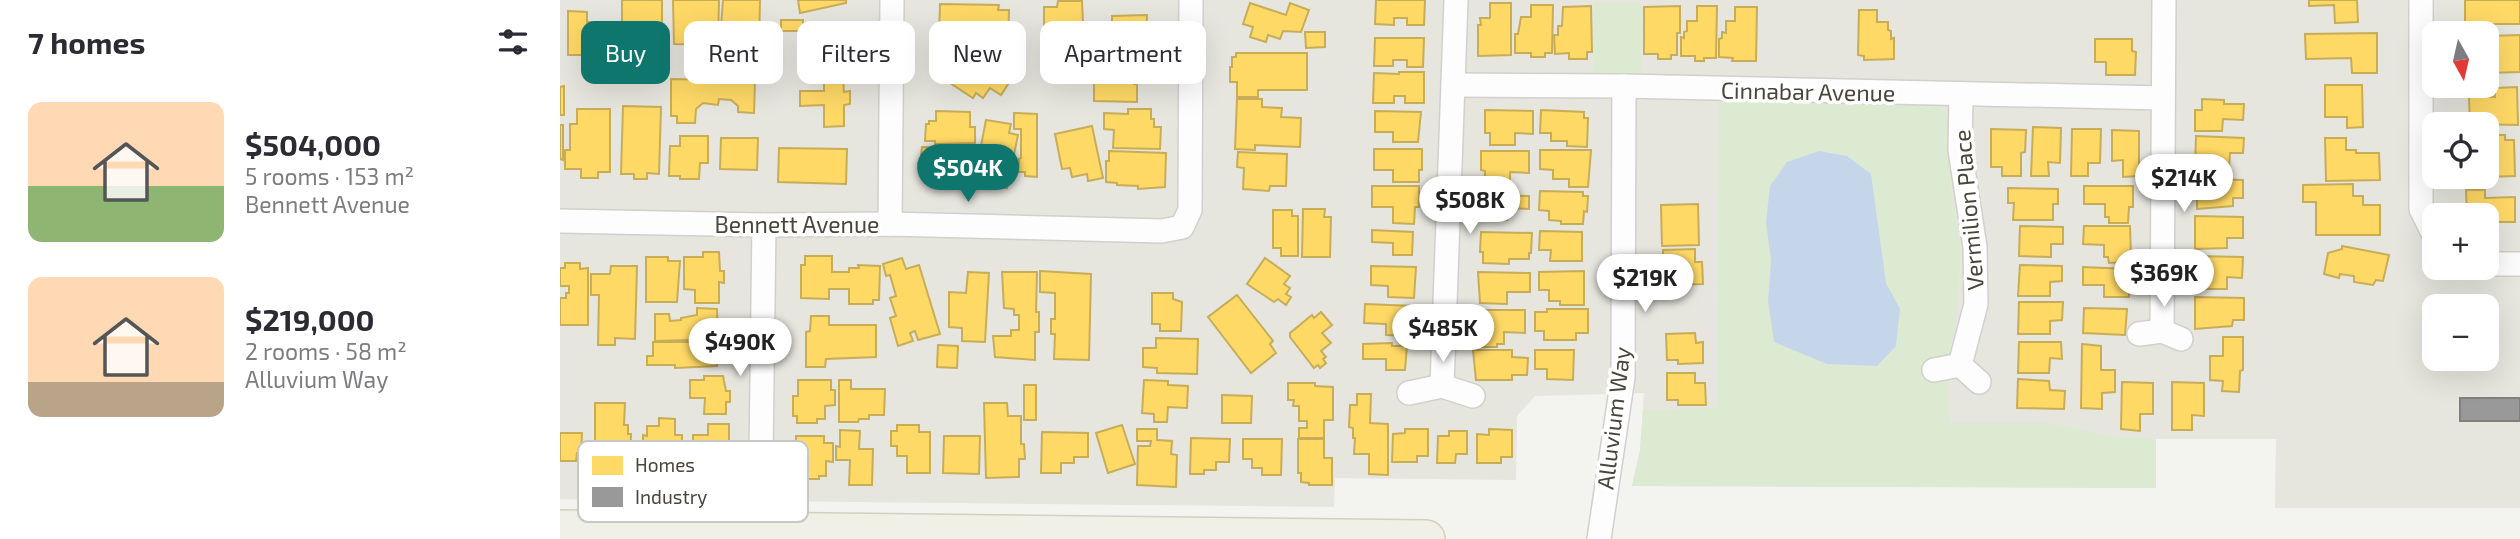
<!DOCTYPE html>
<html lang="en">
<head>
<meta charset="utf-8">
<style>
  :root { --surface:#fff; --page:#f2f2f3; --text:#2b2b33; --muted:#7c7c81; --accent:#0f766e }
  body { margin:0; font-family:"Exo 2",sans-serif; background:var(--page); color:var(--text); height:100vh; display:flex; flex-direction:column; font-size:26px; white-space:nowrap }
  * { box-sizing:border-box; margin:0 }
  p { font-size:23px; color:var(--muted) }
  .icon { flex:none; width:38px; height:38px; fill:none; stroke:currentColor; stroke-width:2; stroke-linecap:round; stroke-linejoin:round }
  .map { position:relative; flex:1; overflow:hidden }
  .panel { display:flex; flex-direction:column; background:var(--surface); width:560px }
  .panel>* { flex:none }
  .guide { position:absolute; left:21px; top:21px; width:665px; height:63px; display:flex; gap:14px }
  .needle { width:46px; rotate:172deg }
  .tools { position:absolute; left:1862px; top:21px; display:grid; gap:14px }
  .tools a { display:grid; place-items:center; width:77px; height:77px; border-radius:14px; background:var(--surface); box-shadow:0 7px 28px #0002; font-size:35px }
  .price { position:absolute; translate:-50% -60px; padding:0 16px; border-radius:24px; background:#fff; color:#222; font-size:23px; line-height:46px; filter:drop-shadow(0 2px 4px #0008) }
  .price::after { content:''; position:absolute; left:50%; top:42px; width:21px; height:16px; margin-left:-10px; background:inherit; clip-path:polygon(0 0,100% 0,50% 100%) }
  .price.current { background:var(--accent); color:#fff }
  ul { padding:0; list-style:none }
  li { display:flex; align-items:center; gap:21px; height:175px; padding:0 28px }
  li span { display:grid; place-items:center; flex:none; width:196px; height:140px; border-radius:14px; color:#555 }
  li>.icon { margin-inline-start:auto }
  span .icon { width:84px; height:84px; fill:#fffc; stroke-width:1 }
  li b { font-size:30px }
  h2 { display:flex; justify-content:space-between; align-items:center; height:84px; padding:0 28px; font-size:30px }
  .tag { padding:0 24px; border-radius:14px; background:var(--surface); box-shadow:0 7px 28px #0002; font-size:24px; line-height:63px }
  .tag.current { background:var(--accent); color:#fff }
  main { display:flex; flex:1; min-height:0 }
  .map>svg:first-child { display:block }
  .residential { fill:#e6e5de; fill-rule:evenodd }
  .green { fill:#ddead2 }
  .water { fill:#c5d6eb }
  .homes { fill:#ffd966; stroke:#c8ad59; stroke-width:2 }
  .industry { fill:#999; stroke:#81807d; stroke-width:2 }
  .lines { fill:none; stroke-linecap:round; stroke-linejoin:round }
  .minor-casing { stroke:#d1d0cc; stroke-width:26 }
  .primary-casing { stroke:#d3d0bf; stroke-width:40 }
  .minor { stroke:#fdfdfd; stroke-width:23 }
  .primary { stroke:#f0f0e7; stroke-width:37 }
  .labels { text-anchor:middle; dominant-baseline:central; stroke-width:7; stroke-linejoin:round; paint-order:stroke }
  .street-label { font-size:23px; fill:#49453b; stroke:#fff }
  .key { fill:#fff; stroke:#c8c7c4; stroke-width:2 }
  .key-label { font-size:19px; fill:#49453b }
</style>
</head>
<body>
<main>
<section class="panel">
<h2>7 homes<svg class="icon" aria-label="filters" viewBox="0 0 24 24"><path d="M4 7h16M4 17h16"/><circle cx="9" cy="7" r="2"/><circle cx="15" cy="17" r="2"/></svg></h2>
<ul>
<li><span style="background:linear-gradient(#ffd9b3 60%,#8fb573 0)"><svg class="icon" aria-label="home" viewBox="0 0 24 24"><path d="M3 11l9-7 9 7M6 9v11h12V9"/></svg></span><div><b>$504,000</b><p>5 rooms · 153 m²</p><p>Bennett Avenue</p></div></li>
<li><span style="background:linear-gradient(#ffd9b3 75%,#b9a48a 0)"><svg class="icon" aria-label="home" viewBox="0 0 24 24"><path d="M3 11l9-7 9 7M6 9v11h12V9"/></svg></span><div><b>$219,000</b><p>2 rooms · 58 m²</p><p>Alluvium Way</p></div></li>
</ul>
</section>
<div class="map">
<svg width="1960" height="539" viewBox="0 0 1960 539">
  <rect width="100%" height="100%" fill="#f3f3ef"/>
  <path class="residential" d="M0,0H1960V508H1715L1716,439H1596V488L1072,486L1080,450L1084,393L975,396L957,416L956,480L775,478L774,507L0,499ZM1874,33H1927V86H1874ZM1874,124H1927V177H1874ZM1874,215H1927V268H1874ZM1874,306H1927V359H1874Z"/>
  <g class="green">
    <polygon points="1034,2 1082,3 1081,76 1033,75"/>
    <polygon points="1264,99 1376,104 1390,116 1396,173 1390,184 1400,246 1398,307 1388,361 1389,423 1490,423 1555,437 1596,439 1596,488 1072,486 1080,450 1083,410 1157,408 1159,102"/>
  </g>
  <polygon class="water" points="1259,151 1287,156 1311,174 1326,283 1340,309 1336,346 1317,366 1267,364 1214,342 1208,301 1211,260 1206,222 1210,186 1227,162"/>
  <g class="homes">
    <polygon points="62,0 102,0 102,37 77,37 77,42 62,43"/>
    <polygon points="113,0 159,0 158,45 114,44"/>
    <polygon points="163,0 200,0 199,46 172,45 171,66 158,66"/>
    <polygon points="238,0 286,0 286,3 240,13"/>
    <polygon points="816,0 865,0 864,25 847,25 847,18 834,18 834,25 815,24"/>
    <polygon points="1749,0 1797,0 1798,22 1775,23 1774,5 1749,6"/>
    <rect x="1905" y="0" width="55" height="24"/>
    <polygon points="498,1 522,1 523,23 530,23 530,34 547,34 547,25 552,25 552,16 587,15 586,53 548,49 547,53 512,52 513,41 507,41 507,50 488,50 488,40 484,40 484,7 497,7"/>
    <polygon points="690,3 726,15 730,3 749,10 741,32 723,31 720,39 708,35 706,42 690,37 693,27 683,24"/>
    <polygon points="930,3 951,3 951,55 918,56 918,25 921,25 920,18 930,18"/>
    <polygon points="380,4 439,5 438,10 449,10 448,42 379,40"/>
    <polygon points="971,5 993,5 992,53 985,53 985,57 971,57 971,53 955,53 955,34 958,34 961,17 971,17"/>
    <polygon points="1031,6 1032,52 1027,52 1027,59 1009,59 1009,53 995,54 994,35 998,35 998,26 1002,26 1003,7"/>
    <polygon points="1120,6 1120,33 1117,33 1117,55 1111,55 1111,59 1098,59 1098,54 1084,54 1084,7"/>
    <polygon points="1137,6 1157,6 1156,58 1144,58 1144,61 1135,61 1135,56 1121,56 1121,37 1124,38 1124,32 1127,31 1127,21 1137,21"/>
    <polygon points="1175,7 1197,7 1196,61 1172,61 1173,58 1159,57 1159,39 1162,38 1162,32 1166,33 1166,21 1175,21"/>
    <polygon points="1299,10 1317,10 1317,22 1328,22 1328,30 1331,31 1331,39 1334,38 1334,59 1304,60 1304,56 1298,55"/>
    <polygon points="8,11 27,12 27,22 36,22 35,33 42,33 42,43 58,43 58,65 25,65 25,55 8,55"/>
    <polygon points="221,20 243,20 243,31 280,30 277,53 288,53 288,66 248,67 248,50 242,48 241,31 221,31"/>
    <polygon points="745,32 765,32 765,47 746,48"/>
    <polygon points="1817,33 1817,73 1792,73 1791,58 1746,59 1745,34"/>
    <polygon points="1960,35 1960,72 1928,73 1927,78 1927,36"/>
    <polygon points="815,38 864,38 863,67 847,67 847,60 833,60 833,66 814,66"/>
    <polygon points="1535,39 1572,39 1572,51 1576,52 1575,75 1546,75 1546,62 1535,62"/>
    <polygon points="676,53 747,53 747,90 698,90 698,97 677,97 677,82 670,82 670,67 672,67 672,57 676,57"/>
    <polygon points="400,54 435,77 439,70 452,78 441,95 430,88 423,98 416,93 413,98 384,79"/>
    <polygon points="534,63 555,63 555,70 574,70 574,84 577,84 577,102 534,101"/>
    <polygon points="839,72 864,72 864,103 845,103 845,96 834,96 834,103 813,103 814,73 839,74"/>
    <polygon points="264,77 283,77 284,92 290,91 290,104 284,105 284,126 264,127 264,105 240,106 240,91 264,91"/>
    <polygon points="111,79 195,81 194,113 178,112 178,106 171,100 159,99 158,105 143,103 136,109 135,123 117,123 117,116 111,116"/>
    <polygon points="1765,85 1802,85 1803,127 1787,128 1787,117 1765,117"/>
    <polygon points="4,86 4,115 0,115 0,87"/>
    <polygon points="1957,87 1958,125 1910,124 1909,97 1935,97 1935,88"/>
    <polygon points="677,99 702,99 702,107 722,108 721,117 741,118 740,147 695,145 695,150 675,149"/>
    <polygon points="1642,99 1664,100 1664,104 1684,104 1683,120 1663,119 1662,131 1635,131 1635,110 1642,110"/>
    <polygon points="63,106 101,107 99,174 87,173 87,179 74,179 74,174 61,174"/>
    <polygon points="17,109 50,109 50,172 38,172 38,178 21,178 21,169 5,169 5,150 10,150 10,124 17,124"/>
    <polygon points="568,109 591,109 591,119 594,119 594,127 601,127 600,149 553,148 554,130 544,129 544,113 568,114"/>
    <polygon points="925,110 973,111 973,134 955,133 955,145 930,145 930,133 925,133"/>
    <polygon points="981,110 1024,112 1024,118 1028,118 1027,147 1007,146 1007,141 991,141 991,133 980,133"/>
    <polygon points="376,111 410,112 410,127 415,127 415,143 375,144 375,141 365,141 366,124 369,124 369,121 376,121"/>
    <polygon points="815,111 861,112 858,142 833,142 833,132 815,132"/>
    <polygon points="454,113 477,114 477,177 465,176 465,172 458,172 459,159 461,158 461,129 454,129"/>
    <polygon points="426,120 451,124 449,133 458,135 447,188 414,182"/>
    <polygon points="0,125 3,125 3,160 0,159"/>
    <polygon points="532,126 543,178 528,181 527,174 512,177 510,168 502,169 495,134"/>
    <polygon points="1473,127 1501,128 1500,163 1488,162 1489,176 1471,176"/>
    <polygon points="1431,129 1466,130 1465,152 1461,153 1461,176 1442,176 1442,167 1431,167"/>
    <polygon points="1512,129 1541,129 1540,163 1528,163 1528,176 1511,176"/>
    <polygon points="1552,130 1579,131 1579,176 1563,177 1563,160 1552,161"/>
    <polygon points="1928,135 1945,135 1945,140 1954,140 1955,176 1927,177"/>
    <polygon points="120,136 148,136 148,163 140,163 139,179 120,179 120,176 109,176 110,146 120,146"/>
    <polygon points="1636,136 1684,138 1683,153 1670,153 1669,169 1635,169"/>
    <polygon points="161,138 198,138 197,170 160,169"/>
    <polygon points="1765,138 1786,138 1786,150 1796,150 1796,153 1819,153 1820,180 1766,181"/>
    <polygon points="362,147 410,149 412,151 410,184 369,180 370,167 360,166"/>
    <polygon points="219,148 287,149 286,184 218,182"/>
    <polygon points="814,149 862,149 862,170 859,170 859,182 833,182 833,170 814,170"/>
    <polygon points="980,150 1031,150 1028,187 1009,187 1009,179 993,179 993,170 980,169"/>
    <polygon points="549,151 606,153 605,187 578,189 578,186 557,185 557,183 546,182 546,161 549,161"/>
    <polygon points="921,151 969,151 969,173 950,172 950,183 944,183 944,187 925,187 925,171 921,170"/>
    <polygon points="678,152 727,154 726,186 710,186 709,191 683,189 684,168 677,167"/>
    <polygon points="1637,179 1683,180 1683,198 1673,198 1673,206 1637,209"/>
    <polygon points="1793,184 1793,196 1803,196 1803,205 1820,205 1820,235 1756,235 1756,202 1743,202 1743,185"/>
    <polygon points="812,186 859,186 859,207 855,207 854,224 833,223 833,207 812,207"/>
    <polygon points="1524,186 1573,186 1573,207 1569,207 1568,223 1549,223 1549,217 1545,217 1545,204 1524,204"/>
    <polygon points="1448,188 1498,189 1498,204 1493,204 1493,220 1453,220 1454,203 1448,203"/>
    <polygon points="1906,190 1925,190 1925,198 1955,197 1955,222 1927,222 1927,215 1907,215"/>
    <polygon points="980,191 1023,192 1023,196 1028,196 1027,212 1024,211 1023,224 1001,224 1001,221 989,220 989,211 979,210"/>
    <polygon points="924,195 969,196 969,209 947,208 947,220 928,219 928,210 924,209"/>
    <polygon points="1138,204 1139,245 1102,246 1101,205"/>
    <polygon points="743,209 765,209 764,217 771,217 770,257 742,257"/>
    <polygon points="713,210 732,210 732,216 738,216 738,256 721,256 721,248 713,248"/>
    <polygon points="1635,216 1683,217 1683,238 1667,238 1667,248 1635,249"/>
    <polygon points="1460,226 1503,227 1503,244 1491,244 1491,257 1459,256"/>
    <polygon points="1524,226 1570,226 1571,257 1567,257 1568,262 1549,263 1548,257 1544,257 1544,245 1523,244"/>
    <polygon points="812,230 853,232 852,255 833,255 833,243 812,242"/>
    <polygon points="980,231 1022,232 1022,261 990,261 991,250 979,250"/>
    <polygon points="921,232 972,233 971,253 969,253 969,259 949,259 949,264 923,263 923,252 920,252"/>
    <polygon points="1782,246 1829,255 1823,281 1816,280 1813,285 1794,282 1794,276 1780,274 1779,278 1764,274 1768,253 1782,249"/>
    <polygon points="1135,249 1135,262 1142,262 1143,284 1104,285 1103,250"/>
    <polygon points="143,252 159,252 160,271 164,271 164,283 159,282 159,303 135,303 135,290 124,289 124,257 143,257"/>
    <polygon points="245,256 272,256 272,272 289,272 289,268 299,268 298,265 320,266 319,300 313,300 313,304 289,304 289,289 269,289 269,299 241,298 241,265 245,265"/>
    <polygon points="1635,256 1683,257 1682,278 1667,277 1667,289 1635,289"/>
    <polygon points="86,257 108,257 108,261 120,261 117,302 86,302"/>
    <polygon points="342,258 346,269 359,265 380,334 358,340 355,331 350,333 353,341 338,346 330,318 336,316 330,298 336,296 330,275 326,276 323,264"/>
    <polygon points="705,258 730,276 724,284 730,288 726,294 731,297 726,305 718,299 714,302 687,284"/>
    <polygon points="5,263 20,263 20,269 28,268 28,325 0,325 0,298 6,298 6,293 9,293 9,286 0,286 0,268 5,268"/>
    <polygon points="1460,265 1502,266 1502,281 1490,282 1490,296 1458,296"/>
    <polygon points="51,266 77,266 75,339 55,338 55,345 38,345 39,295 31,295 31,274 50,274"/>
    <polygon points="811,266 856,267 854,298 828,297 828,286 811,285"/>
    <polygon points="1523,267 1569,269 1569,297 1544,297 1544,285 1523,285"/>
    <polygon points="480,271 531,274 529,360 494,359 495,334 491,334 491,319 495,319 495,293 480,292"/>
    <polygon points="1024,271 1024,305 1000,305 1000,301 989,301 989,290 979,290 979,272"/>
    <polygon points="408,272 429,273 425,342 402,341 402,328 389,327 389,292 406,293"/>
    <polygon points="442,272 477,272 476,312 479,312 479,332 475,332 475,360 435,357 433,336 451,336 451,330 459,330 459,315 454,315 454,309 444,308"/>
    <polygon points="918,272 970,273 970,292 947,292 947,304 920,303"/>
    <polygon points="592,293 613,293 613,299 622,302 621,331 600,331 600,324 592,324"/>
    <polygon points="677,295 713,341 710,344 716,353 691,373 648,317"/>
    <polygon points="1635,297 1684,298 1684,320 1673,320 1672,326 1635,329"/>
    <polygon points="1459,302 1503,302 1502,320 1490,321 1490,334 1458,334"/>
    <polygon points="805,304 854,306 853,336 826,335 826,324 804,323"/>
    <polygon points="137,308 157,309 158,339 95,341 95,314 109,314 110,321 121,320 121,318 137,315"/>
    <polygon points="1524,308 1567,309 1565,335 1523,333"/>
    <polygon points="987,309 1028,309 1028,333 1016,333 1016,340 984,340 984,331 975,331 975,312 987,312"/>
    <polygon points="920,310 965,310 965,333 944,332 944,344 937,344 937,347 917,347 917,339 921,340 921,330 919,330 919,325 916,325 917,311"/>
    <polygon points="761,312 772,325 762,333 771,343 761,351 766,357 763,359 766,363 760,368 758,365 754,368 730,337 730,333 752,315 754,318"/>
    <polygon points="251,316 269,316 269,325 316,325 316,357 266,359 265,367 246,367 246,332 250,331"/>
    <polygon points="1135,333 1136,343 1143,342 1143,363 1118,364 1118,360 1107,360 1106,334"/>
    <polygon points="1663,337 1683,337 1683,370 1680,371 1679,392 1662,391 1663,381 1650,380 1650,356 1663,356"/>
    <polygon points="596,338 638,339 637,374 597,373 597,368 583,367 583,348 596,348"/>
    <polygon points="93,342 145,342 145,345 157,345 157,366 115,368 115,365 87,365 87,356 93,356"/>
    <polygon points="1459,342 1501,342 1502,359 1490,358 1489,373 1458,373"/>
    <polygon points="832,343 832,346 847,346 845,370 826,370 826,359 803,359 803,344"/>
    <polygon points="1522,344 1541,346 1541,370 1555,370 1555,392 1542,393 1542,409 1521,408"/>
    <polygon points="378,345 398,346 397,368 377,367"/>
    <polygon points="913,350 952,350 952,357 968,358 967,375 952,375 952,380 916,380"/>
    <polygon points="975,350 1014,350 1013,380 987,379 987,369 975,369"/>
    <polygon points="1107,373 1135,373 1135,383 1145,383 1146,405 1118,405 1118,400 1107,400"/>
    <polygon points="144,376 163,376 166,391 170,391 170,402 166,402 166,414 144,414 145,398 130,398 130,380 144,380"/>
    <polygon points="1458,379 1489,381 1490,390 1505,391 1504,409 1457,408"/>
    <polygon points="238,380 271,380 271,390 275,390 275,405 265,406 265,419 257,419 257,423 237,423 237,416 233,416 233,396 238,396"/>
    <polygon points="279,380 291,380 291,389 325,389 324,415 309,415 309,419 299,419 298,422 279,422"/>
    <polygon points="584,380 608,381 608,385 628,386 627,408 608,407 607,422 594,422 594,414 582,413"/>
    <polygon points="1562,382 1593,383 1593,414 1580,414 1580,431 1561,429"/>
    <polygon points="1612,382 1644,383 1644,416 1632,415 1632,430 1612,430"/>
    <polygon points="728,383 755,383 755,386 773,387 773,420 764,420 764,438 739,438 739,428 747,428 747,421 739,421 739,406 733,406 734,400 728,400"/>
    <rect x="464" y="385" width="12" height="35"/>
    <polygon points="797,394 811,394 810,423 828,424 828,475 809,474 809,454 794,454 795,438 793,438 793,428 789,427 790,405 797,405"/>
    <polygon points="662,395 692,396 691,423 662,423"/>
    <polygon points="35,403 65,403 64,425 68,425 68,434 71,434 70,459 51,459 51,483 30,483 30,462 35,462"/>
    <polygon points="424,403 447,403 448,416 461,416 461,444 464,444 465,459 459,459 459,477 426,478"/>
    <polygon points="99,418 115,419 115,435 122,435 122,458 112,457 112,464 99,464 99,472 83,472 83,435 87,436 87,426 99,426"/>
    <polygon points="148,424 169,424 169,458 160,458 160,463 147,463 147,472 133,472 133,435 148,435"/>
    <polygon points="337,425 359,425 359,432 370,432 370,473 347,473 347,456 337,456 337,446 331,446 331,431 337,431"/>
    <polygon points="562,425 575,464 548,473 536,433"/>
    <polygon points="577,429 597,429 597,440 612,441 611,454 617,455 616,487 577,485 578,446 590,446 591,441 577,441"/>
    <polygon points="845,429 868,429 868,456 857,456 857,462 832,462 833,434 845,433"/>
    <polygon points="929,429 952,430 952,457 941,457 941,463 917,463 917,434 929,435"/>
    <polygon points="280,430 300,431 299,449 313,449 312,485 289,485 290,460 276,460 276,446 280,447"/>
    <polygon points="889,431 907,431 907,454 896,454 895,463 877,463 878,436 889,436"/>
    <polygon points="482,432 528,433 528,457 514,457 514,463 501,463 501,473 481,473"/>
    <polygon points="0,433 22,433 21,453 17,453 16,461 0,461"/>
    <polygon points="236,436 264,436 264,443 273,443 273,462 266,461 266,476 259,476 259,479 240,479 240,472 236,472"/>
    <polygon points="384,436 420,436 419,474 383,473"/>
    <polygon points="631,438 670,439 669,462 656,462 656,470 644,470 644,474 630,474"/>
    <polygon points="683,439 722,439 721,475 702,475 702,468 692,468 692,459 683,459"/>
    <polygon points="738,439 764,439 764,458 772,458 772,485 749,485 749,483 741,482 741,473 738,473"/>
  </g>
  <rect class="industry" x="1900" y="398" width="60" height="23"/>
  <g class="lines">
    <defs>
      <g id="minor">
        <polyline points="1861,0 1861,209 1874,235"/>
        <polyline points="894,85 1064,86 1602,98"/>
        <polyline points="0,221 204,225 330,224 602,231 622,227 630,210 631,0"/>
        <polyline points="330,224 332,0"/>
        <polyline points="1927,264 1960,264"/>
        <polyline points="1602,331 1604,0"/>
        <polyline points="1579,334 1602,331 1621,339"/>
        <polyline points="1400,365 1416,304 1415,247 1400,150 1401,95"/>
        <polyline points="1374,370 1400,365 1419,382"/>
        <polyline points="882,386 896,0"/>
        <polyline points="849,393 882,386 913,396"/>
        <polyline points="200,531 204,225"/>
        <polyline points="1039,539 1063,377 1064,86"/>
      </g>
      <polyline id="primary" points="0,529 866,539"/>
    </defs>
    <use href="#minor" class="minor-casing"/>
    <use href="#primary" class="primary-casing"/>
    <use href="#minor" class="minor"/>
    <use href="#primary" class="primary"/>
  </g>
  <g class="labels">
    <g class="street-label">
      <text transform="translate(1248 91) rotate(1)">Cinnabar Avenue</text>
      <text transform="translate(1408 210) rotate(-95)">Vermilion Place</text>
      <text x="237" y="224">Bennett Avenue</text>
      <text transform="translate(1053 418) rotate(-83)">Alluvium Way</text>
    </g>
  </g>
  <rect x="18" y="441" width="230" height="81" rx="10" class="key"/>
  <rect x="32" y="456" width="31" height="19" fill="#ffd966"/>
  <rect x="32" y="487" width="31" height="20" fill="#999"/>
  <g class="key-label">
    <text x="75" y="472">Homes</text>
    <text x="75" y="504">Industry</text>
  </g>
</svg>
<div class="tools">
<a><svg class="needle" viewBox="-14 -14 28 28"><path d="M0-13l5 13h-10z" fill="#e53935"/><path d="M0 13l5-13h-10z" fill="#7c7c81"/></svg></a>
<a><svg class="icon" aria-label="locate" viewBox="0 0 24 24"><circle cx="12" cy="12" r="6"/><path d="M12 2v4M12 18v4M2 12h4M18 12h4"/></svg></a>
<a>+</a>
<a>−</a>
</div>
<b class="price current" style="left:408px;top:204px">$504K</b>
<b class="price" style="left:1624px;top:214px">$214K</b>
<b class="price" style="left:910px;top:236px">$508K</b>
<b class="price" style="left:1604px;top:309px">$369K</b>
<b class="price" style="left:1085px;top:314px">$219K</b>
<b class="price" style="left:883px;top:364px">$485K</b>
<b class="price" style="left:180px;top:378px">$490K</b>
<div class="guide">
<a class="tag current">Buy</a>
<a class="tag">Rent</a>
<a class="tag">Filters</a>
<a class="tag">New</a>
<a class="tag">Apartment</a>
</div>
</div>
</main>
</body>
</html>
